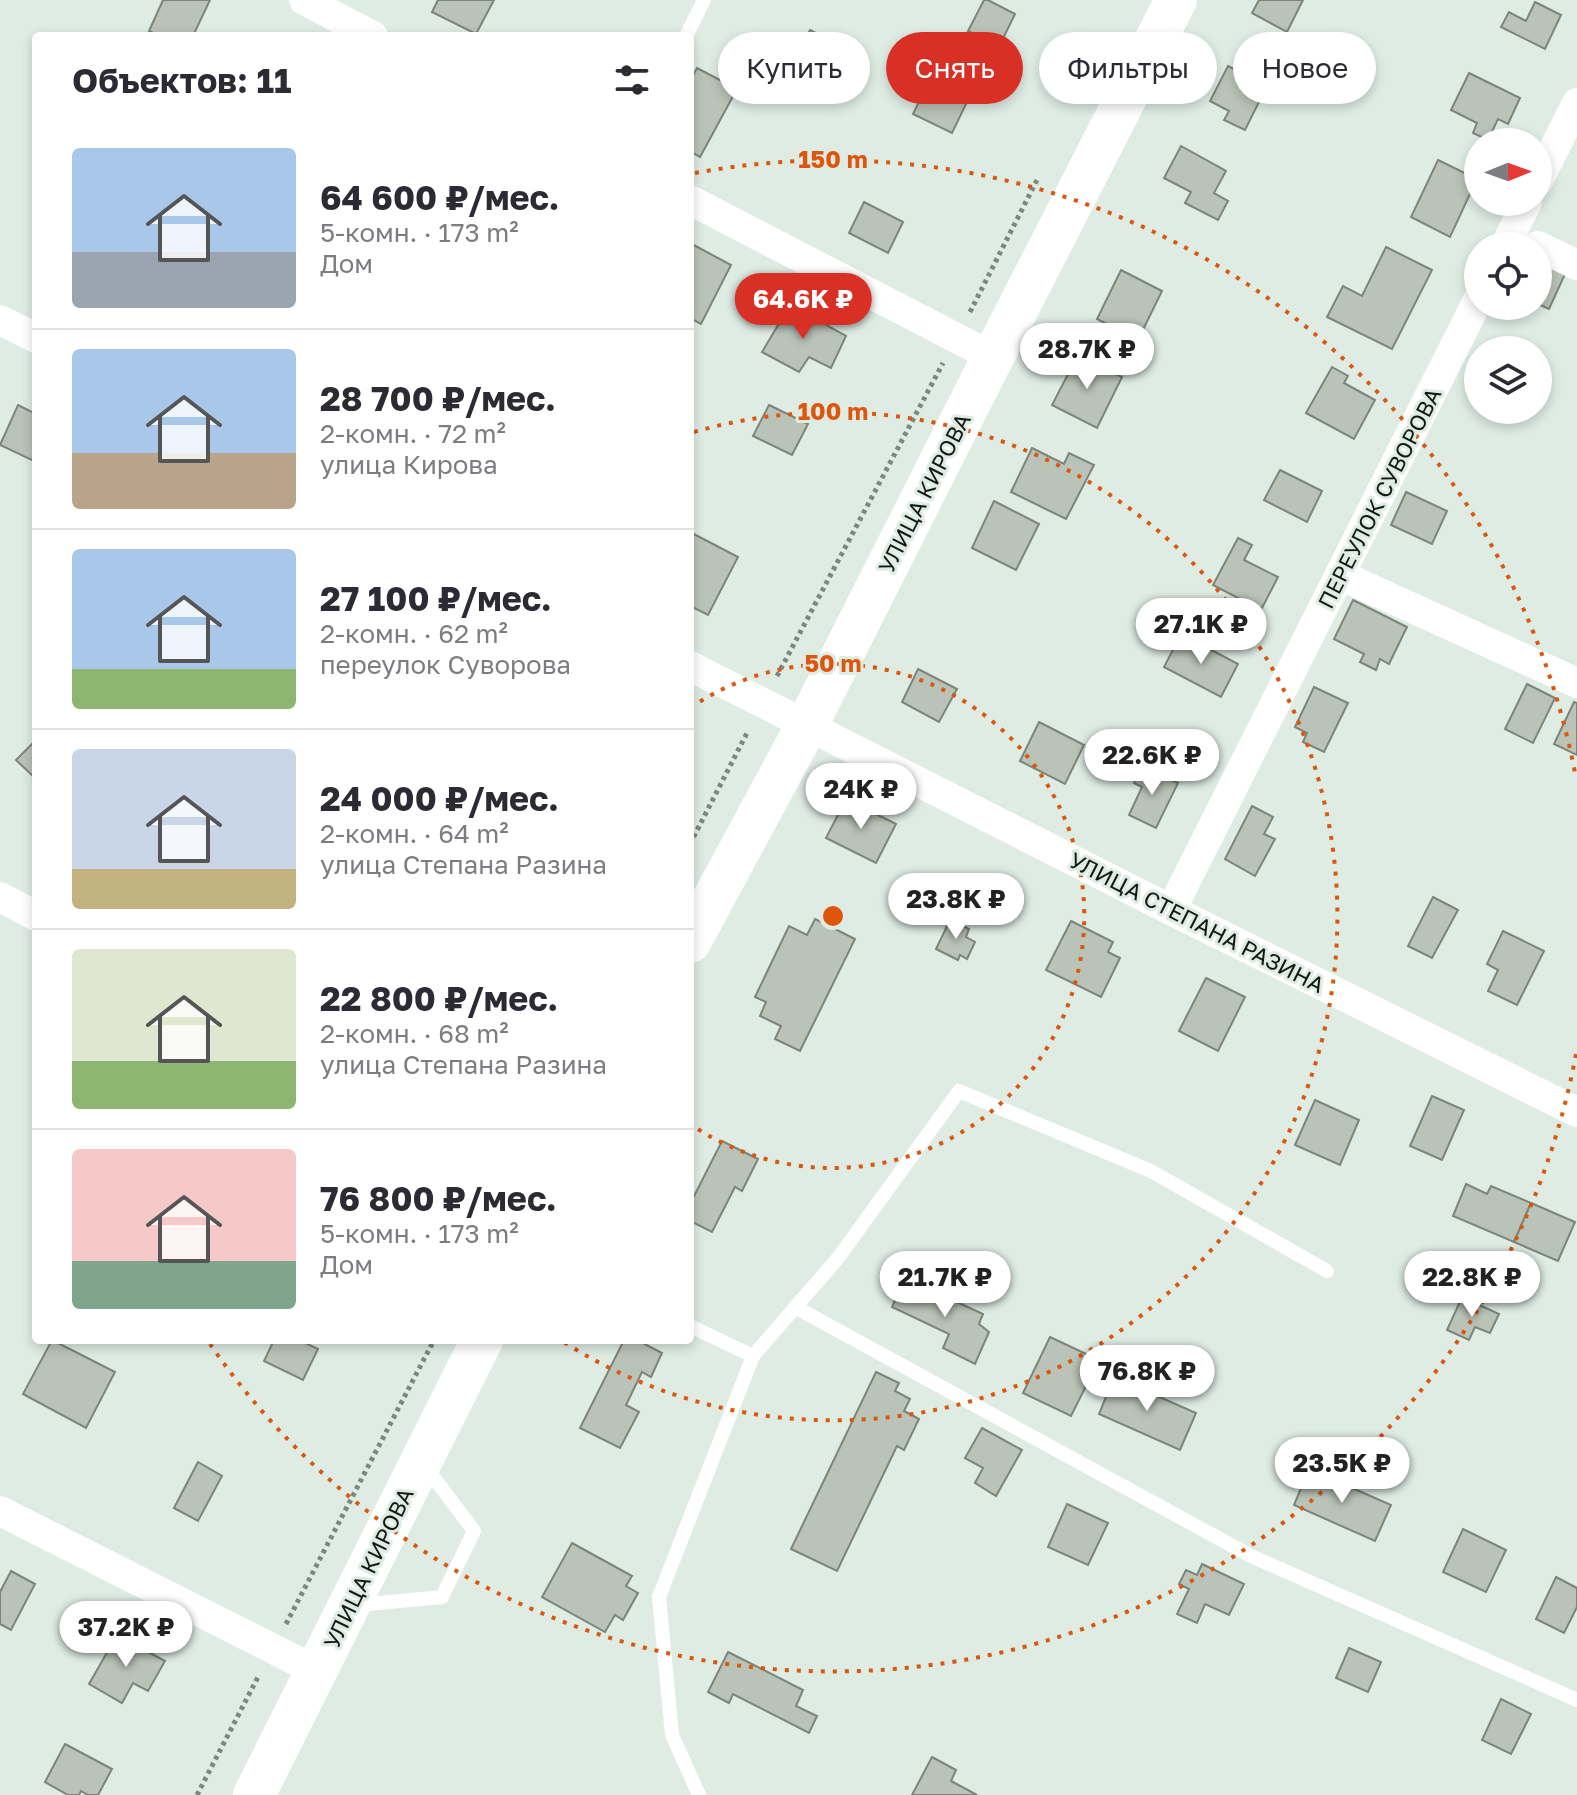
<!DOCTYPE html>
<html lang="ru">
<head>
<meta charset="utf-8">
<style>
  :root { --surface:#fff; --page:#f2f2f3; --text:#2b2b33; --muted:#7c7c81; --line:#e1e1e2; --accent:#d93025 }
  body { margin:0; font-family:"Golos Text",sans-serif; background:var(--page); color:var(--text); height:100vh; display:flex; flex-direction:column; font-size:30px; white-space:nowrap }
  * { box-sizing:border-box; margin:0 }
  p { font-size:26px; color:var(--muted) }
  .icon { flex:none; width:44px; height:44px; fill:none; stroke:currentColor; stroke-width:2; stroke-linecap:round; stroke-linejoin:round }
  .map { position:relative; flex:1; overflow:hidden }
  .drawer { position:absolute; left:32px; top:32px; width:662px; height:1312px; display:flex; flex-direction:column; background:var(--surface); border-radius:8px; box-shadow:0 4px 12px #0003 }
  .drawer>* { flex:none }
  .top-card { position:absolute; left:718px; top:32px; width:738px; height:72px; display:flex; gap:16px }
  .needle { width:52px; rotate:89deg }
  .buttons { position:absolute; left:1464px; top:128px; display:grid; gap:16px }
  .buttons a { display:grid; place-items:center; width:88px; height:88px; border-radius:50%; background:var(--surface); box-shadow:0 4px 12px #0003; font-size:40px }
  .price { position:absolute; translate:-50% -68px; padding:0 18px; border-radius:28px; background:#fff; color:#222; font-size:26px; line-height:52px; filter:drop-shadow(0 2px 4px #0008) }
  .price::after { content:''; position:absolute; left:50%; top:48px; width:24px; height:18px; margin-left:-12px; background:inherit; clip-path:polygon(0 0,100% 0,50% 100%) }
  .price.on { background:var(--accent); color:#fff }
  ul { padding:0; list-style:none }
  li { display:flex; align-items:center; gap:24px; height:200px; padding:0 40px }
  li+li { border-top:2px solid var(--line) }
  li span { display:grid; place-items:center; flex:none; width:224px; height:160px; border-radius:8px; color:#555 }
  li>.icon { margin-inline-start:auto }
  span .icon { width:96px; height:96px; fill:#fffc; stroke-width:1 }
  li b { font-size:34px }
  h2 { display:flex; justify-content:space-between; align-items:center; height:96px; padding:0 40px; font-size:34px }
  .pill { padding:0 28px; border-radius:36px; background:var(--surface); box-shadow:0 4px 12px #0003; font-size:28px; line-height:72px }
  .pill.on { background:var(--accent); color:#fff }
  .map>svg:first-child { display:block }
  .building { fill:#bac3b7; stroke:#7d857a; stroke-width:2 }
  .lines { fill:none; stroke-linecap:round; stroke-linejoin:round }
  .path { stroke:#7d8781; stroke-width:5; stroke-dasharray:4 4; stroke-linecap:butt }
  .lane { stroke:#fff; stroke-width:14 }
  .street { stroke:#fff; stroke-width:30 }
  .secondary { stroke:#fff; stroke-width:42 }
  .ring { fill:none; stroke:#dd560c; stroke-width:4; stroke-dasharray:4 8 }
  .labels { text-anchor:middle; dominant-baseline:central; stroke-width:6; stroke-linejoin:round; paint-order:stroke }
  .street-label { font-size:22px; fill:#131815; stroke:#deece4 }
  .centre { fill:#dd560c; stroke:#deece4; stroke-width:4 }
  .ring-label { font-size:24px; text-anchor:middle; font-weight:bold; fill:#dd560c; stroke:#deece4; stroke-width:6; stroke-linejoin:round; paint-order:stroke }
</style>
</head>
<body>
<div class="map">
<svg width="1577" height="1795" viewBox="0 0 1577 1795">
  <rect width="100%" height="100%" fill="#deece4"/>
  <g class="building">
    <polygon points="163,0 210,0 193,36 160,36 149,31"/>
    <polygon points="438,0 494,0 476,34 432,12"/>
    <polygon points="984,0 988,0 1015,14 999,47 968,31"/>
    <polygon points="1259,0 1303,0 1287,32 1252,13"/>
    <polygon points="1535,2 1561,15 1545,49 1501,27 1509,12 1526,21"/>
    <polygon points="810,30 833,42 817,72 794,60"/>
    <polygon points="1228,66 1267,86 1245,130 1224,120 1229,111 1210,101"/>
    <polygon points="697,68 737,89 700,157 690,151 690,81"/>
    <polygon points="1469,73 1520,98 1508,124 1498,119 1488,140 1473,133 1477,123 1451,110"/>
    <polygon points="928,83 967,102 952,133 913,114"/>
    <polygon points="1181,146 1226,171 1214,193 1228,201 1218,220 1185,203 1191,192 1164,178"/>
    <polygon points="1438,160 1477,179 1450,237 1411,217"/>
    <polygon points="864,202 903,222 888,253 849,233"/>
    <polygon points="690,243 731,265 701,324 690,318"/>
    <polygon points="1386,247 1432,270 1392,349 1327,317 1343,286 1362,296"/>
    <polygon points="1538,262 1565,274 1549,309 1538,304"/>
    <polygon points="1121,270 1162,291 1138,340 1097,319"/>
    <polygon points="790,305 846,336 831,368 809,357 799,372 762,352"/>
    <polygon points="1078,355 1122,377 1097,428 1052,405"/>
    <polygon points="1332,367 1348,376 1344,383 1375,400 1354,439 1306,413"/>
    <polygon points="18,405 36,414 36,462 0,445"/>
    <polygon points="769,405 808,424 792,455 753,436"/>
    <polygon points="1032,448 1064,464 1069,453 1094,465 1066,519 1011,492"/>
    <polygon points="1280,470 1322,491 1307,522 1264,500"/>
    <polygon points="1406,492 1447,511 1432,544 1391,525"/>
    <polygon points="994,501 1039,524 1016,570 972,548"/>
    <polygon points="690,532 738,557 708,615 690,606"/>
    <polygon points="1238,538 1252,545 1244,560 1278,577 1261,610 1213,585"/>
    <polygon points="1353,600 1407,627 1389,664 1380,659 1376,670 1360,662 1364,654 1334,639"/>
    <polygon points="1181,634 1238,664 1221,697 1164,667"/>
    <polygon points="918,669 957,689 939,722 902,702"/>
    <polygon points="1527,684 1555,698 1533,743 1505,729"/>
    <polygon points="1314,687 1348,703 1324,752 1303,742 1307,733 1295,727"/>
    <polygon points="1574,702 1577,703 1577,755 1554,744"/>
    <polygon points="1039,722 1084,745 1065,784 1020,761"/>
    <polygon points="36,740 36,779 16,760"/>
    <polygon points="1143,766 1178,783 1156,828 1129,815 1142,787 1134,783"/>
    <polygon points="846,799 896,824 876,863 826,838"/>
    <polygon points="1252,806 1273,817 1264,834 1275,839 1255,876 1225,859"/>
    <polygon points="1433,897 1458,910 1432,958 1408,946"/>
    <polygon points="815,919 855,939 800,1051 775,1039 781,1026 760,1016 766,1002 755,997 789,926 807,935"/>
    <polygon points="950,920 969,929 966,937 975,942 967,959 960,955 958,960 936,949"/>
    <polygon points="1071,921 1113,942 1108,952 1120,958 1101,997 1046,970"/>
    <polygon points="1503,931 1544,951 1517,1005 1488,991 1498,970 1487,964"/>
    <polygon points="1206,978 1245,997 1218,1051 1179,1031"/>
    <polygon points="1432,1096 1464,1110 1442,1160 1410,1146"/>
    <polygon points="1315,1100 1359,1120 1340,1165 1295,1145"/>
    <polygon points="722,1141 758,1159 742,1191 735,1187 712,1232 690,1221 690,1204"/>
    <polygon points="1466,1184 1487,1194 1491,1186 1531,1203 1514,1242 1453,1216"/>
    <polygon points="1531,1203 1575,1222 1558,1261 1514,1242"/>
    <polygon points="905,1278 983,1314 979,1324 989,1332 975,1364 943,1348 949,1334 892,1307"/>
    <polygon points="1462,1297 1499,1314 1490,1333 1475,1327 1469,1340 1447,1330"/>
    <polygon points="1050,1337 1099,1360 1071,1416 1023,1393"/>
    <polygon points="52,1340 115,1372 86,1428 23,1394"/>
    <polygon points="274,1340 299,1340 318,1349 303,1380 264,1361"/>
    <polygon points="624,1340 637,1340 662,1353 651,1377 642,1372 626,1405 639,1412 620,1448 580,1428"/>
    <polygon points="876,1372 899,1383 895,1391 910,1399 904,1411 919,1419 904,1450 897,1446 837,1571 791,1549"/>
    <polygon points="1114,1377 1196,1413 1180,1450 1099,1414"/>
    <polygon points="982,1428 1022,1450 996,1496 975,1483 983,1468 965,1458"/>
    <polygon points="198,1462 222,1476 198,1521 174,1508"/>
    <polygon points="1309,1469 1391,1505 1375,1541 1294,1505"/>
    <polygon points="1067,1504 1108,1523 1088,1565 1048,1547"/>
    <polygon points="1463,1529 1506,1550 1486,1592 1443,1572"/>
    <polygon points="572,1543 632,1576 626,1586 638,1593 623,1620 615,1615 605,1632 542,1597"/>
    <polygon points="1202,1564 1244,1584 1229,1615 1205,1604 1197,1623 1177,1614 1189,1589 1179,1584 1186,1570 1197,1575"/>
    <polygon points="11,1571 35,1584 11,1630 0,1624 0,1592"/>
    <polygon points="1556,1577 1577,1588 1577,1607 1564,1633 1536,1619"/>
    <polygon points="117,1635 165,1661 148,1691 133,1683 122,1703 89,1684"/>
    <polygon points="1349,1648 1381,1662 1368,1692 1336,1678"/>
    <polygon points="728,1652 803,1690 796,1706 817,1716 809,1733 733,1694 729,1703 708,1692"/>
    <polygon points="1501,1699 1531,1714 1511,1754 1482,1740"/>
    <polygon points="65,1744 112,1769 98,1795 88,1795 81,1791 79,1795 68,1795 45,1782"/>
    <polygon points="932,1757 956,1770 951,1781 977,1795 912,1795"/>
  </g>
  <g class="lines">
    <g class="path">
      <polyline points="970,312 1038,178"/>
      <polyline points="777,676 943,363"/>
      <polyline points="690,844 748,731"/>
      <polyline points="286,1624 434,1340"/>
      <polyline points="197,1795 259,1675"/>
    </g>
    <g class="lane">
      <polyline points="686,36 704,0"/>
      <polyline points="795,1307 1251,1556 1577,1700"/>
      <polyline points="690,1326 753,1356 659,1597 672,1735 699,1795"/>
      <polyline points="753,1356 838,1258 959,1091 1151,1171 1327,1271"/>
      <polyline points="357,1605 442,1597 474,1531 425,1466"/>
    </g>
    <g class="street">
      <polyline points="304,0 373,36"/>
      <polyline points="1538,181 1577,103"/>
      <polyline points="690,200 993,357"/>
      <polyline points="1505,246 1527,202"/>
      <polyline points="1538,246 1577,265"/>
      <polyline points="0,320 36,338"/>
      <polyline points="1340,575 1577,683"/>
      <polyline points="690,666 1171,910 1577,1112"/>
      <polyline points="0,897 36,916"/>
      <polyline points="1171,910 1478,300"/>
      <polyline points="0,1511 317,1671"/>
    </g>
    <g class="secondary">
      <polyline points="690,942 807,725 993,357 1176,0"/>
      <polyline points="254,1795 482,1340"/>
    </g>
  </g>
  <g class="ring">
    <path d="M690 708A252 252 0 1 1 690 1124"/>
    <path d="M694 432A504 504 0 1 1 562 1341"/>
    <path d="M1576 1054A756 756 0 0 1 210 1344M695 173A756 756 0 0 1 1576 778"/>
  </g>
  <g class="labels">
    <g class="street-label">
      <text transform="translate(924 493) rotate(-63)">УЛИЦА КИРОВА</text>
      <text transform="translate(1379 498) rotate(-63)">ПЕРЕУЛОК СУВОРОВА</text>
      <text transform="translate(1197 922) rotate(27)">УЛИЦА СТЕПАНА РАЗИНА</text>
      <text transform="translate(368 1568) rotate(-64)">УЛИЦА КИРОВА</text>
    </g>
  </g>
  <circle cx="833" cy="916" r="12" class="centre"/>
  <g class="ring-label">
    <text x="833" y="168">150 m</text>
    <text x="833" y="420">100 m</text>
    <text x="833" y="672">50 m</text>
  </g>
</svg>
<div class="buttons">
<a><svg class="needle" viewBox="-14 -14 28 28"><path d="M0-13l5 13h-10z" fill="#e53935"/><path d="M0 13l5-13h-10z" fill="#7c7c81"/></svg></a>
<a><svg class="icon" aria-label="locate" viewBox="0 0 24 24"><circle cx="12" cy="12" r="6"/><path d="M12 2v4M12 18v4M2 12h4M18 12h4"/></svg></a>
<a><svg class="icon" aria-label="layers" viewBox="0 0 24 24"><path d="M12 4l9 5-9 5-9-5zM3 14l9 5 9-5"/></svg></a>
</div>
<b class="price on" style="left:803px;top:341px">64.6K ₽</b>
<b class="price" style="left:1087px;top:391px">28.7K ₽</b>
<b class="price" style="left:1201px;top:666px">27.1K ₽</b>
<b class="price" style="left:1152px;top:797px">22.6K ₽</b>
<b class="price" style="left:861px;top:831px">24K ₽</b>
<b class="price" style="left:956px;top:941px">23.8K ₽</b>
<b class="price" style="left:945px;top:1319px">21.7K ₽</b>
<b class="price" style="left:1472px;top:1319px">22.8K ₽</b>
<b class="price" style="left:1147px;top:1413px">76.8K ₽</b>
<b class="price" style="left:1342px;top:1505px">23.5K ₽</b>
<b class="price" style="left:126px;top:1669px">37.2K ₽</b>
<div class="top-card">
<a class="pill">Купить</a>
<a class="pill on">Снять</a>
<a class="pill">Фильтры</a>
<a class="pill">Новое</a>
</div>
<section class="drawer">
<h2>Объектов: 11<svg class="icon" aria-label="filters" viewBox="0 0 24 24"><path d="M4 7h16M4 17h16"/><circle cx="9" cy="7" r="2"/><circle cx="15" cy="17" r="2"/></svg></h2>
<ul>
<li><span style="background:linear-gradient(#a9c7e8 65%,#9aa5b1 0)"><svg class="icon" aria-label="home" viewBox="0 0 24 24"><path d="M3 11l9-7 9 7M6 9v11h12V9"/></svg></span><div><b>64 600 ₽/мес.</b><p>5-комн. · 173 m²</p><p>Дом</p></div></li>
<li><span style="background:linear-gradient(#a9c7e8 65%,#b9a48a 0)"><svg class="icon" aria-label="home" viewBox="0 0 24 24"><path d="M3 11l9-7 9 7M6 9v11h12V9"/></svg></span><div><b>28 700 ₽/мес.</b><p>2-комн. · 72 m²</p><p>улица Кирова</p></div></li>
<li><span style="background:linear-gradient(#a9c7e8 75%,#8fb573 0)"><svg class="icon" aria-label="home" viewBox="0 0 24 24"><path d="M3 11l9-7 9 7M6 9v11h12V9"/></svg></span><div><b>27 100 ₽/мес.</b><p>2-комн. · 62 m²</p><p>переулок Суворова</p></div></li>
<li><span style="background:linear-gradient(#c9d6e8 75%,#c2b280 0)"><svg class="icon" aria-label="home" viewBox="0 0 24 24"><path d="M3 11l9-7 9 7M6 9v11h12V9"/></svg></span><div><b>24 000 ₽/мес.</b><p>2-комн. · 64 m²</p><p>улица Степана Разина</p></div></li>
<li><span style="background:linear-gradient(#dfe7d0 70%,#8fb573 0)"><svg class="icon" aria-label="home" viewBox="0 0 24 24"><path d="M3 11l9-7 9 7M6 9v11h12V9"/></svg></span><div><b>22 800 ₽/мес.</b><p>2-комн. · 68 m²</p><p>улица Степана Разина</p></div></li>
<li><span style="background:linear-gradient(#f6c9c9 70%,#7fa58c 0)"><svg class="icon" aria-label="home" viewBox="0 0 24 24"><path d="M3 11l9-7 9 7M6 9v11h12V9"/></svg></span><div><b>76 800 ₽/мес.</b><p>5-комн. · 173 m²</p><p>Дом</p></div></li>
</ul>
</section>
</div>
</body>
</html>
